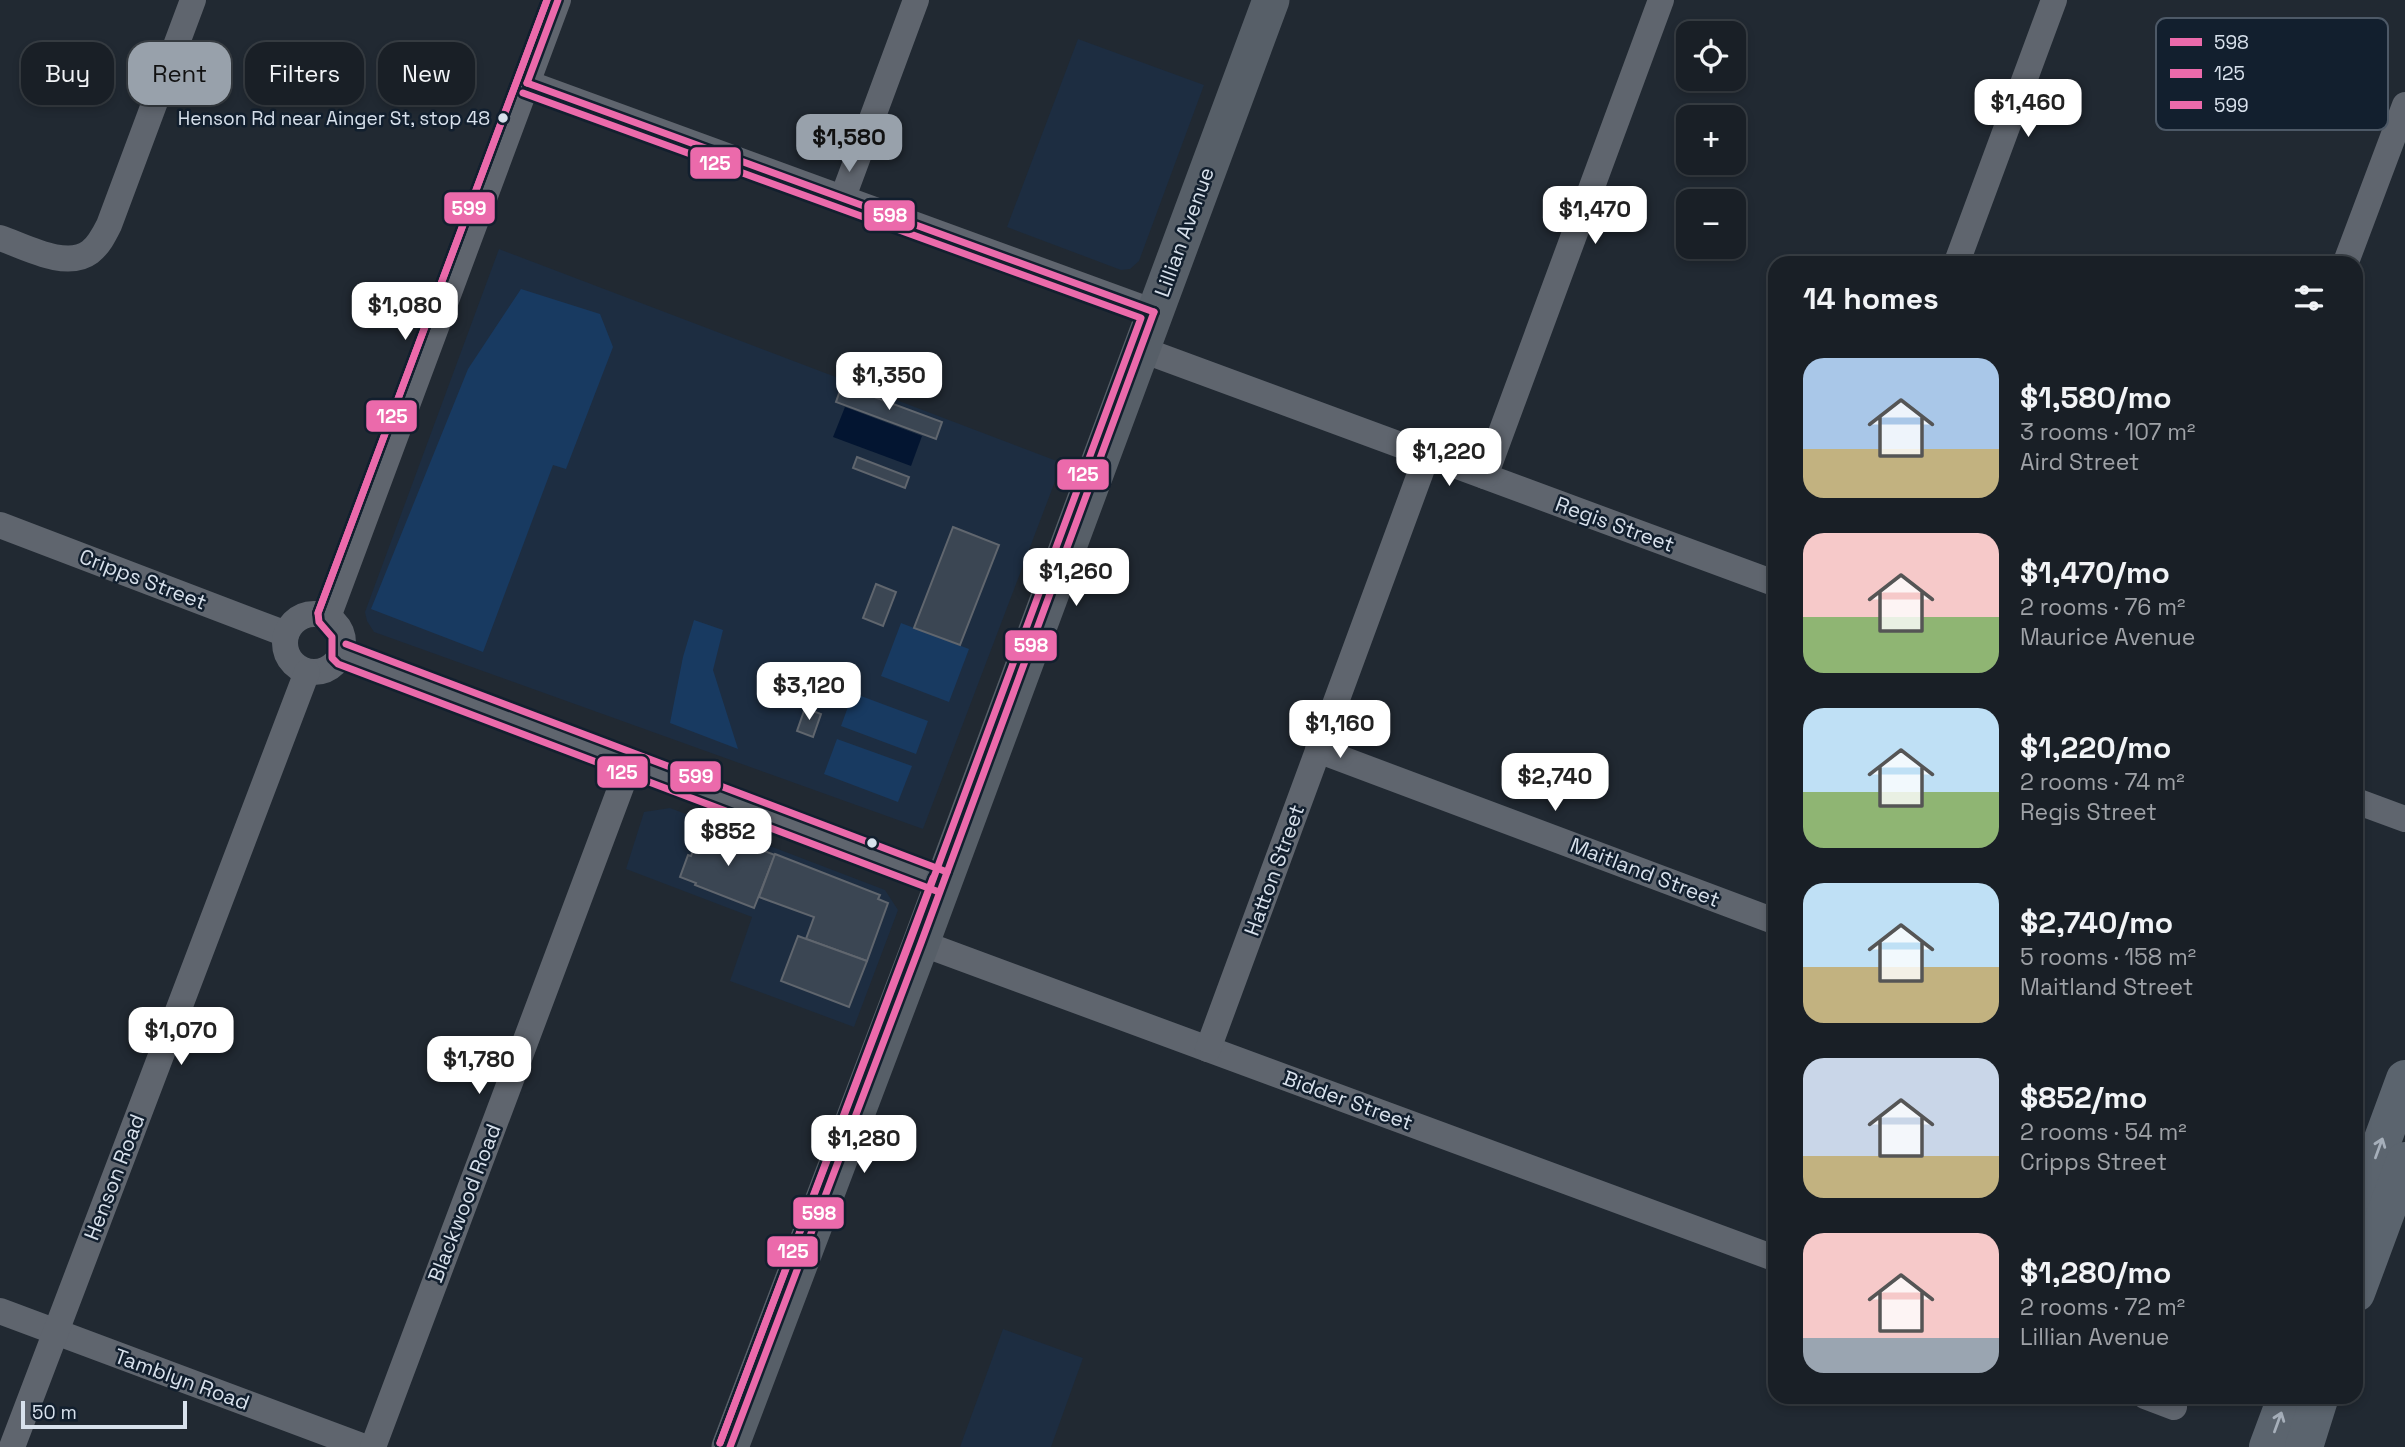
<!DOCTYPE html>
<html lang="en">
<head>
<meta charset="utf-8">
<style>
  :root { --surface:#191f26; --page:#22272e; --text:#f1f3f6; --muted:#9fa2a7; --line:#373d43; --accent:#98a1ab }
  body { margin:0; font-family:"Space Grotesk",sans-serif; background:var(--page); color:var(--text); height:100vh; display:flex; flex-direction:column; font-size:26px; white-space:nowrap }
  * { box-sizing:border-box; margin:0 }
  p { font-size:23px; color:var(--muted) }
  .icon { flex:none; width:38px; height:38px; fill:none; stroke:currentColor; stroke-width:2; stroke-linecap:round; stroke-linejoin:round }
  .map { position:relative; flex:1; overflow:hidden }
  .sheet { position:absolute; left:1768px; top:256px; width:595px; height:1148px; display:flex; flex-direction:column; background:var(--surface); border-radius:21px; box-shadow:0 4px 10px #0003,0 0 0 2px var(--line) }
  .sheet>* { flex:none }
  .banner { position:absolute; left:21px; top:42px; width:665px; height:63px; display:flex; gap:14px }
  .fabs { position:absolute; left:1676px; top:21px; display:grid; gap:14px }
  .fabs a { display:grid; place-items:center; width:70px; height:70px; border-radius:14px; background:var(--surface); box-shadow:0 4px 10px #0003,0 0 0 2px var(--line); font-size:35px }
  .scale { position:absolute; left:21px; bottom:18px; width:166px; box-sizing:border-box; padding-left:7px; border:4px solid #d8e1ec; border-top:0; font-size:19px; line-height:24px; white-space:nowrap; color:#d8e1ec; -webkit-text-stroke:5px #121f2e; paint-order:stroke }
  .price { position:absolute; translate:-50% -60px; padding:0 16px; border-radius:14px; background:#fff; color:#222; font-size:23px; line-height:46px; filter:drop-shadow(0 2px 4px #0008) }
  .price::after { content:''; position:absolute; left:50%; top:42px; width:21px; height:16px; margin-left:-10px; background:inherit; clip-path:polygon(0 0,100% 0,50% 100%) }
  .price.current { background:var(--accent); color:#111 }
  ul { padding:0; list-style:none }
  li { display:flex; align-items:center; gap:21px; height:175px; padding:0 35px }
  li span { display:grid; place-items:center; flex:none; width:196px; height:140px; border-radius:21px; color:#555 }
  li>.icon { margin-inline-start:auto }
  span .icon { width:84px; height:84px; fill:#fffc; stroke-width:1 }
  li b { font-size:30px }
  h2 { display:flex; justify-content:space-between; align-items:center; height:84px; padding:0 35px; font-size:30px }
  .tag { padding:0 24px; border-radius:21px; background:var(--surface); box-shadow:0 4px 10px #0003,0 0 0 2px var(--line); font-size:24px; line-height:63px }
  .tag.current { background:var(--accent); color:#111 }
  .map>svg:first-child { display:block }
  .built { fill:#1d2d41 }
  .green { fill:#183a61 }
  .water { fill:#031531 }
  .building { fill:#3b4653; stroke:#60666e; stroke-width:2 }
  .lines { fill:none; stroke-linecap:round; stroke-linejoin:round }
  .street { stroke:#5f656e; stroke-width:26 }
  .secondary { stroke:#575f68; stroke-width:37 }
  .highway { stroke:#5b646e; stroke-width:38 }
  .bus-1-casing { stroke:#121f2e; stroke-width:12 }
  .bus-2-casing { stroke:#121f2e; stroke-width:12 }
  .bus-3-casing { stroke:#121f2e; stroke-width:12 }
  .bus-1 { stroke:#eb6aab; stroke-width:7 }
  .bus-2 { stroke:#eb6aab; stroke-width:7 }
  .bus-3 { stroke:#eb6aab; stroke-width:7 }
  .oneway { stroke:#a6afba }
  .bus-dot { fill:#d8e1ec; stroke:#121f2e; stroke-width:2.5 }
  .labels { text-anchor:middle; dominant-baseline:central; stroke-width:5; stroke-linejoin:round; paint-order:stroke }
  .bus-label { font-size:19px; fill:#d8e1ec; stroke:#121f2e; text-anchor:end }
  .street-label { font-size:21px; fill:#d8e1ec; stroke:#121f2e }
  .key { fill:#121f2e; stroke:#4d5967; stroke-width:2 }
  .key-label { font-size:19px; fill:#d8e1ec }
  .line-badge { stroke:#121f2e; stroke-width:2.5 }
  .badge-label { font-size:19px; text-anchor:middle; font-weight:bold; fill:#fff }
</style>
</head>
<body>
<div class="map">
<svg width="2405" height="1447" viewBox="0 0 2405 1447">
  <rect width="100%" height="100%" fill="#212932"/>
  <g class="built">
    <polygon points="1078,39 1204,85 1139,261 1130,269 1121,270 1007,227"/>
    <polygon points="499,249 1062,463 923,829 374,632 367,621 365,612"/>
    <polygon points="670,808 885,890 898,910 854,1027 730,981 752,917 626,869 644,812"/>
    <polygon points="1003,1329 1083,1358 1051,1447 960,1447"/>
  </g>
  <g class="green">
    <polygon points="521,289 600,314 613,347 566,469 553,465 483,652 371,609 468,369"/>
    <polygon points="694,620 723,630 713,670 738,749 670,723 683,657"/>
    <polygon points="901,623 969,649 949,702 881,676"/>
    <polygon points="853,693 928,721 916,754 841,726"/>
    <polygon points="837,739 912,766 898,802 824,774"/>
  </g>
  <polygon class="water" points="845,407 922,436 911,466 833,437"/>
  <g class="building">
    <polygon points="842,385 942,422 936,439 836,402"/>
    <polygon points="857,457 909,477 905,488 853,468"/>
    <polygon points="953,527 999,545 960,645 914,628"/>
    <polygon points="876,584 896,592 883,626 863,618"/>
    <polygon points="805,708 821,714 813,737 797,731"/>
    <polygon points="703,828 775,855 754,908 695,885 696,883 680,877 688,855 691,856"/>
    <polygon points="775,854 880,895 878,899 888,903 867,961 806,939 814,917 759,897"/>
    <polygon points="798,936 867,961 849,1007 781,981"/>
  </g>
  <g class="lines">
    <g class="street">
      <polyline points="527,83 1154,312"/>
      <polyline points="843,197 916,0"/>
      <path d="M0,238C24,246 66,270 90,252C99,245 104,235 109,225L193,0"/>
      <polyline points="1957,262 2054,0"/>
      <polyline points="2346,262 2405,105"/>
      <polyline points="1140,349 1774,583"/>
      <polyline points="1485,476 1661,0"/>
      <polyline points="0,525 286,634"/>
      <circle cx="314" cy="643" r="29"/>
      <polyline points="328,617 558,0"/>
      <polyline points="342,654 943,882"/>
      <polyline points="1318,750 1774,921"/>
      <polyline points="2356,801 2405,819"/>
      <polyline points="921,943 1774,1258"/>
      <polyline points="1208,1049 1427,455"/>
      <polyline points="0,1311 364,1447"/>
      <polyline points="2145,1396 2174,1407"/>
      <polyline points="12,1447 307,672"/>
      <polyline points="373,1447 630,763"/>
    </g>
    <polyline class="secondary" points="730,1447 921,943 1271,0"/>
    <g class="highway">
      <polyline points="2356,1212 2405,1079"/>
      <polyline points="2356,1293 2405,1161"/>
      <polyline points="2268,1447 2287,1396"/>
      <polyline points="2304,1447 2320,1396"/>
    </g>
    <defs>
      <g id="bus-1">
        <polyline points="527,83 1154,312"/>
        <polyline points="527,83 558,0"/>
        <polyline points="730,1447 921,943 1154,312"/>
      </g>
      <g id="bus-2">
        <polyline points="547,0 318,613 319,622 332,637 332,658 338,664 939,892"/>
        <polyline points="523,93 1141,318 911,939 720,1443"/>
      </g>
      <g id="bus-3">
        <polyline points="318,613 547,0"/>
        <polyline points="346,644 947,872"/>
        <polyline points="720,1443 933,878"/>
      </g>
    </defs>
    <use href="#bus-1" class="bus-1-casing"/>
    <use href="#bus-2" class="bus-2-casing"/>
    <use href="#bus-3" class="bus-3-casing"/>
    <use href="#bus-1" class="bus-1"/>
    <use href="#bus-2" class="bus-2"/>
    <use href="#bus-3" class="bus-3"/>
  </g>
  <defs><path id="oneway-shaft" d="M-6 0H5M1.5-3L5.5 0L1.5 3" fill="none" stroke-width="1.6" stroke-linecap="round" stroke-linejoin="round" transform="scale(1.75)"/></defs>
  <g class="oneway">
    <use href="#oneway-shaft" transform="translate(2379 1148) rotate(-70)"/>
    <use href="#oneway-shaft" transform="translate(2278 1422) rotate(-70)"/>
  </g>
  <g class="bus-dot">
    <circle cx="503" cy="118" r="6"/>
    <circle cx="872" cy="843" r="6"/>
  </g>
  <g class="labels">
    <g class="bus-label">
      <text x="490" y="118">Henson Rd near Ainger St, stop 48</text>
    </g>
    <g class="street-label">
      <text transform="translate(1184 232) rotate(-70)">Lillian Avenue</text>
      <text transform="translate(1615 524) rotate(20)">Regis Street</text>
      <text transform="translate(143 579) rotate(21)">Cripps Street</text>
      <text transform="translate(1274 870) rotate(-70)">Hatton Street</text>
      <text transform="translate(1645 872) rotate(21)">Maitland Street</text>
      <text transform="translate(1348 1100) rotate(20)">Bidder Street</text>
      <text transform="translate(114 1177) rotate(-69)">Henson Road</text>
      <text transform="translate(464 1203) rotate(-69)">Blackwood Road</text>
      <text transform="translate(182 1379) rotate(20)">Tamblyn Road</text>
    </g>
  </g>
  <rect x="2156" y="18" width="232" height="112" rx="10" class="key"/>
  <rect x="2170" y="38" width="32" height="8" fill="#eb6aab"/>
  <rect x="2170" y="69" width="32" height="9" fill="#eb6aab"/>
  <rect x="2170" y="101" width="32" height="8" fill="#eb6aab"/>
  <g class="key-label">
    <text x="2214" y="49">598</text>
    <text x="2214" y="80">125</text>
    <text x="2214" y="112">599</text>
  </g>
  <g class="line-badge">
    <rect x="689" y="146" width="53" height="34" rx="7" fill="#eb6aab"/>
    <rect x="443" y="191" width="53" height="34" rx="7" fill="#eb6aab"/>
    <rect x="863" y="199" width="53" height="33" rx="7" fill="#eb6aab"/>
    <rect x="365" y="399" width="53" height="34" rx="7" fill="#eb6aab"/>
    <rect x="1056" y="458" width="54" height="33" rx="7" fill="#eb6aab"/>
    <rect x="1004" y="629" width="54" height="33" rx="7" fill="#eb6aab"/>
    <rect x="596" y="755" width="53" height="34" rx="7" fill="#eb6aab"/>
    <rect x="669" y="760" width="53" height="33" rx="7" fill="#eb6aab"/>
    <rect x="792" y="1196" width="53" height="34" rx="7" fill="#eb6aab"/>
    <rect x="766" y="1235" width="53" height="33" rx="7" fill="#eb6aab"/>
  </g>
  <g class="badge-label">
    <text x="715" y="170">125</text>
    <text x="469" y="215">599</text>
    <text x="890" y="222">598</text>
    <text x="392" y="423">125</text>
    <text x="1083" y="481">125</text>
    <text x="1031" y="652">598</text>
    <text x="622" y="779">125</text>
    <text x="696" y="783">599</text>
    <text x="819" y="1220">598</text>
    <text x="793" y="1258">125</text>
  </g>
</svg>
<div class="fabs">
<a><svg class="icon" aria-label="locate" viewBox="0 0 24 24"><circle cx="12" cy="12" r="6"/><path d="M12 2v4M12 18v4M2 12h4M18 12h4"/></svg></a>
<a>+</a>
<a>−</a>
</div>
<div class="scale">50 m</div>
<b class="price" style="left:2028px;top:139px">$1,460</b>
<b class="price current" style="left:849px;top:174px">$1,580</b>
<b class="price" style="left:1595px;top:246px">$1,470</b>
<b class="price" style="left:405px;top:342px">$1,080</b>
<b class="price" style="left:889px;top:412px">$1,350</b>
<b class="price" style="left:1449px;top:488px">$1,220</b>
<b class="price" style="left:1076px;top:608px">$1,260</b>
<b class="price" style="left:809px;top:722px">$3,120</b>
<b class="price" style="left:1340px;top:760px">$1,160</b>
<b class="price" style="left:1555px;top:813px">$2,740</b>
<b class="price" style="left:728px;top:868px">$852</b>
<b class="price" style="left:181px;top:1067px">$1,070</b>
<b class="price" style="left:479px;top:1096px">$1,780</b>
<b class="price" style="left:864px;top:1175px">$1,280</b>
<div class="banner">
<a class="tag">Buy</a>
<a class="tag current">Rent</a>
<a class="tag">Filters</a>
<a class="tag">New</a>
</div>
<section class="sheet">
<h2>14 homes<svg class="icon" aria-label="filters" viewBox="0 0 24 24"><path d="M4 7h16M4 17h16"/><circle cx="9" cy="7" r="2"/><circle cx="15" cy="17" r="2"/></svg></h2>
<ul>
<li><span style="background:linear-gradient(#a9c7e8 65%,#c2b280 0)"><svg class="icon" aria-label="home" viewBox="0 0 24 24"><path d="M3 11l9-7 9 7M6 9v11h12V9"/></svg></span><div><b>$1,580/mo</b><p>3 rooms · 107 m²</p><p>Aird Street</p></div></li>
<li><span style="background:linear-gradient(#f6c9c9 60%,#8fb573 0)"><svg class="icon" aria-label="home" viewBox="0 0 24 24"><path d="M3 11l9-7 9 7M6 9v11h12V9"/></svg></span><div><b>$1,470/mo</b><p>2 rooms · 76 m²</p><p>Maurice Avenue</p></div></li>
<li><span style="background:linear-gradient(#bfe0f5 60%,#8fb573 0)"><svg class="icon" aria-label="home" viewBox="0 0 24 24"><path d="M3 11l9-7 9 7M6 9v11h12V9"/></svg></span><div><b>$1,220/mo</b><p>2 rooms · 74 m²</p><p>Regis Street</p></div></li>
<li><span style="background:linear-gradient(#bfe0f5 60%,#c2b280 0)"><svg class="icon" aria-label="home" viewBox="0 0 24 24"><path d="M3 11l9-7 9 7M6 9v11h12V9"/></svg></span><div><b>$2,740/mo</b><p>5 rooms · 158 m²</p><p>Maitland Street</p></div></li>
<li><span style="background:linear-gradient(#c9d6e8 70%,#c2b280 0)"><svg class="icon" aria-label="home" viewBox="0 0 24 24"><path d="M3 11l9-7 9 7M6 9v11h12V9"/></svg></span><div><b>$852/mo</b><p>2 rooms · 54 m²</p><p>Cripps Street</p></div></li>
<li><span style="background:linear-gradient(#f6c9c9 75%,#9aa5b1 0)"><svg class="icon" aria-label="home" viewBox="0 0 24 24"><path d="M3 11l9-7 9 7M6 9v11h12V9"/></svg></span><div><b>$1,280/mo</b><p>2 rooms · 72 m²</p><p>Lillian Avenue</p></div></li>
</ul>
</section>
</div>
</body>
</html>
